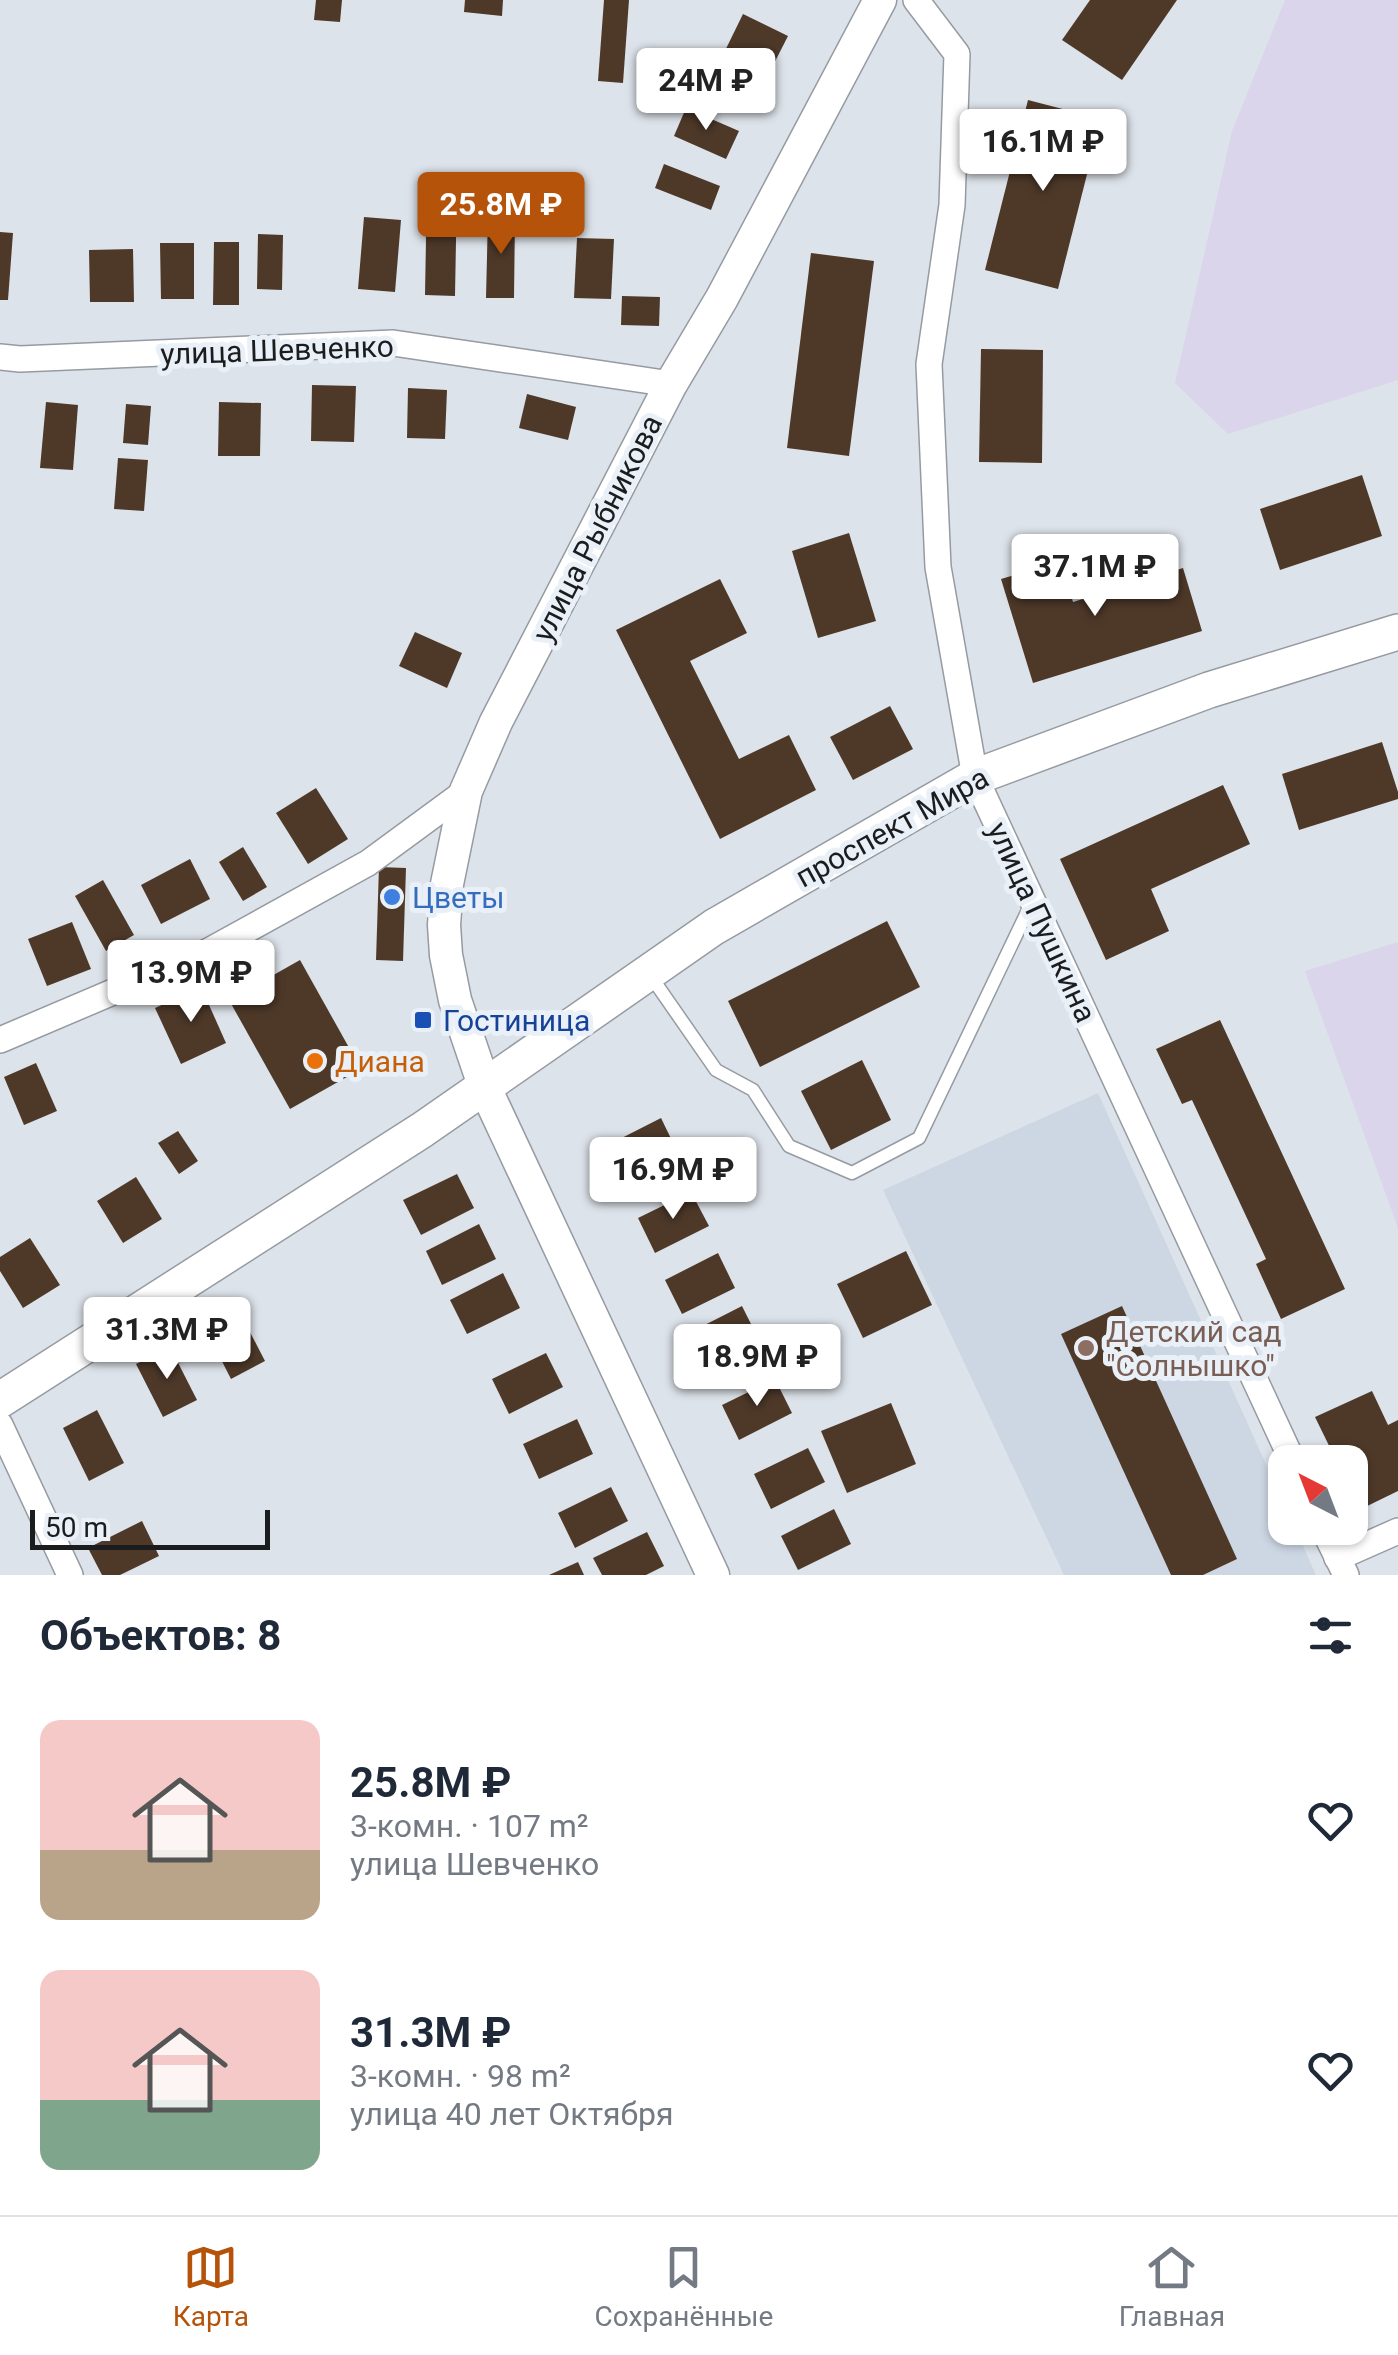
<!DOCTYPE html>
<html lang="ru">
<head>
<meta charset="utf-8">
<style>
  :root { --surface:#fff; --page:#f6f6f7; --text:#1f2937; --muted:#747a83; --line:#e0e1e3; --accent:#b45309 }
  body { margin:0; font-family:Roboto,sans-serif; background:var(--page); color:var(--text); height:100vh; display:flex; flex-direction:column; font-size:38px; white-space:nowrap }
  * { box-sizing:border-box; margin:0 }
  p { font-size:32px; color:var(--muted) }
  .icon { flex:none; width:55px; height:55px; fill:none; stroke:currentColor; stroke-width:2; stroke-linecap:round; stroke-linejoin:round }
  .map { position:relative; height:1575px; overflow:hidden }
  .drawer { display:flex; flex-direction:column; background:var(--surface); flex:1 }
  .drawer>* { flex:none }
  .needle { width:65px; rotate:318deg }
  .buttons { position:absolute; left:1268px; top:1445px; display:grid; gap:20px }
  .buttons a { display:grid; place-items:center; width:100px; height:100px; border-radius:20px; background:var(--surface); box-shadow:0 2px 8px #0004; font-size:50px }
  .scale { position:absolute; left:30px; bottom:25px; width:240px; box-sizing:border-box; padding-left:10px; border:5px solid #1a1c1e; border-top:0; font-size:28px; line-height:35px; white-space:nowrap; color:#1a1c1e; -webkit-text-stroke:8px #eaf0f7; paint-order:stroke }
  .price { position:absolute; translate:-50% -85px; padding:0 22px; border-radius:10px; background:#fff; color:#222; font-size:32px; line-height:65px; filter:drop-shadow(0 2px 5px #0008) }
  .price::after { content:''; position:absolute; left:50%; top:60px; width:30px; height:22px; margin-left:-15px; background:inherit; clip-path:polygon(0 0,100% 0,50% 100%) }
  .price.current { background:var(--accent); color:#fff }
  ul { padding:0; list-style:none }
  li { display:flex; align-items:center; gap:30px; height:250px; padding:0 40px }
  li span { display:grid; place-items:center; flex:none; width:280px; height:200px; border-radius:20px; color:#555 }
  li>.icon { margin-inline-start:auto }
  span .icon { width:120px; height:120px; fill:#fffc; stroke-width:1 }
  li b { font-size:42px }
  h2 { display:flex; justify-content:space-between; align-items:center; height:120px; padding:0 40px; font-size:42px }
  .dock { display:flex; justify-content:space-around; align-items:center; height:140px; border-top:2px solid var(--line); background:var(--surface); font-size:28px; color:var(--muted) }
  .dock a { display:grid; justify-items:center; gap:5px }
  .dock .current { color:var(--accent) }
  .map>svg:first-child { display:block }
  .built { fill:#cdd7e4 }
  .industrial { fill:#dad5eb }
  .building { fill:#4e3929 }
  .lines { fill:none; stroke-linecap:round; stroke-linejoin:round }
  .service-casing { stroke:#969ba2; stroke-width:15 }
  .minor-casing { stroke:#969ba2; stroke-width:28 }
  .tertiary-casing { stroke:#969ba2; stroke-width:35 }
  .secondary-casing { stroke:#969ba2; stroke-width:38 }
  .service { stroke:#fff; stroke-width:12 }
  .minor { stroke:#fff; stroke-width:25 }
  .tertiary { stroke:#fff; stroke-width:32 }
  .secondary { stroke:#fff; stroke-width:35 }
  .shop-dot { fill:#3f7fe0; stroke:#eaf0f7; stroke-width:4 }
  .transit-dot { fill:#1a4fb4; stroke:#eaf0f7; stroke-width:4 }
  .food-dot { fill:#e8710a; stroke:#eaf0f7; stroke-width:4 }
  .education-dot { fill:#8d6e63; stroke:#eaf0f7; stroke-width:4 }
  .labels { text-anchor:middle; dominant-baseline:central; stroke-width:10; stroke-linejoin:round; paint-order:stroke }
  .street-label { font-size:30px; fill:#1a1c1e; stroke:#eaf0f7 }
  .shop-label { font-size:30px; fill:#366cbe; stroke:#eaf0f7; text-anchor:start }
  .transit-label { font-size:30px; fill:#164399; stroke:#eaf0f7; text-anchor:start }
  .food-label { font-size:30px; fill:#c56008; stroke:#eaf0f7; text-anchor:start }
  .education-label { font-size:30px; fill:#785e54; stroke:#eaf0f7; text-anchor:start }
</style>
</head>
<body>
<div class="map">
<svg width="1398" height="1575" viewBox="0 0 1398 1575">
  <rect width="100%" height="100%" fill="#dde3ea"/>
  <polygon class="built" points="1098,1093 1285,1506 1285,1528 1295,1528 1316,1575 1064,1575 883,1190"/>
  <g class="industrial">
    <polygon points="1285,0 1398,0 1398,380 1228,434 1175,383 1232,131"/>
    <polygon points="1398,942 1398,1228 1305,971"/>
  </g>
  <g class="building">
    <polygon points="316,0 342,0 340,22 314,20"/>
    <polygon points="465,0 503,0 502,16 464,12"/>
    <polygon points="604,0 629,0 623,83 598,81"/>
    <polygon points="1090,0 1177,0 1122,80 1062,40"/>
    <polygon points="743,14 788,36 763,85 719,63"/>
    <polygon points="1028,100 1101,119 1058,289 985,270"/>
    <polygon points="686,108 739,131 726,159 674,136"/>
    <polygon points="664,164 720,186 711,210 655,188"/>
    <polygon points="427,184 457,185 455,296 425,295"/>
    <polygon points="488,215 515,215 514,298 486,298"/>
    <polygon points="364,217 401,220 395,292 358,289"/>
    <polygon points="0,232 13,233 8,300 0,300"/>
    <polygon points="258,234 283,235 282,290 257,289"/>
    <polygon points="577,238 614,239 611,299 574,298"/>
    <polygon points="214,242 239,242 239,305 213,305"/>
    <polygon points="160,243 194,243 194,299 161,299"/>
    <polygon points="133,249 134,302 90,302 89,250"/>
    <polygon points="811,253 874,261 849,456 787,448"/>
    <polygon points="622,296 660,297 659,326 621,325"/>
    <polygon points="981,349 1043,350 1042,463 979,462"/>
    <polygon points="312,385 356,386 354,442 311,441"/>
    <polygon points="408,388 447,390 445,439 407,438"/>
    <polygon points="527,394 576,407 568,440 519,428"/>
    <polygon points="46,402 78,405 73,470 40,468"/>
    <polygon points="219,402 261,403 260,456 218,456"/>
    <polygon points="126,404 151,406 148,445 123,443"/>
    <polygon points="118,458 148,460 144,511 114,509"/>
    <polygon points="1362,475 1382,536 1280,570 1260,509"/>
    <polygon points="849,533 876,621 818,638 792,551"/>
    <polygon points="1061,561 1073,602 1183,568 1202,631 1033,683 1001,579"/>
    <polygon points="720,579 747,633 690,661 739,759 789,735 816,790 720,839 616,630"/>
    <polygon points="415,632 462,653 447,688 399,666"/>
    <polygon points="890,706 913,749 853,780 830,737"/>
    <polygon points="1382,742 1398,792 1398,799 1299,830 1282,774"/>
    <polygon points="1223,785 1250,844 1151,889 1169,931 1106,960 1060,859"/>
    <polygon points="316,788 348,839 308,864 276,813"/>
    <polygon points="243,847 267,887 243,901 219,862"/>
    <polygon points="190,859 210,899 161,924 141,885"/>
    <polygon points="379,867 406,868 403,961 376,960"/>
    <polygon points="103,880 134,935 106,951 75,896"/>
    <polygon points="887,921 920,987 760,1067 728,1001"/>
    <polygon points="72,922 91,969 47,986 28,939"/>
    <polygon points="300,960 361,1069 290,1109 229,1000"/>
    <polygon points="201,987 226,1043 181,1064 155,1008"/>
    <polygon points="1220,1020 1345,1289 1281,1319 1256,1264 1266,1259 1192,1100 1182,1104 1156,1049"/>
    <polygon points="862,1060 891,1120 831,1150 801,1091"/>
    <polygon points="36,1063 57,1111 24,1125 4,1077"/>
    <polygon points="661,1118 678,1153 625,1179 608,1145"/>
    <polygon points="178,1131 198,1161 179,1174 158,1143"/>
    <polygon points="457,1174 474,1208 421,1235 403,1200"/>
    <polygon points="136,1177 162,1219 123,1243 97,1201"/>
    <polygon points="691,1192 709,1226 655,1253 638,1218"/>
    <polygon points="479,1224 496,1259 442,1285 426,1251"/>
    <polygon points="30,1238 60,1285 23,1308 0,1271 0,1257"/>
    <polygon points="906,1251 932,1305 863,1338 837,1284"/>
    <polygon points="718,1253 735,1288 682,1314 665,1280"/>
    <polygon points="503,1273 520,1308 467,1334 450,1300"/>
    <polygon points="742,1306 759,1340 706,1367 689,1333"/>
    <polygon points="1122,1306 1237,1559 1203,1575 1171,1575 1061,1334"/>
    <polygon points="238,1309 265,1361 231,1379 204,1326"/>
    <polygon points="170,1347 197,1400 163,1417 136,1364"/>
    <polygon points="546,1353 563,1387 509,1414 492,1379"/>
    <polygon points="775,1379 792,1413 739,1440 722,1405"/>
    <polygon points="1372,1391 1388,1425 1398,1420 1398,1491 1359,1510 1350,1491 1350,1462 1337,1462 1315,1417"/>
    <polygon points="891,1403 916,1464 847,1493 821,1431"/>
    <polygon points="97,1410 124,1463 89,1481 63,1428"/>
    <polygon points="577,1419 593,1454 539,1479 523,1444"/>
    <polygon points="808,1448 825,1482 771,1509 754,1474"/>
    <polygon points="611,1487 628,1521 575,1548 558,1513"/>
    <polygon points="834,1509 851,1544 798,1570 781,1536"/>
    <polygon points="142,1521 159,1556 120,1575 102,1575 88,1548"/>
    <polygon points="647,1532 664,1566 646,1575 602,1575 593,1558"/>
    <polygon points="578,1562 584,1575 549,1575"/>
  </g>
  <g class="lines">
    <defs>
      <polyline id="service" points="650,975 716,1070 753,1090 789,1146 852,1173 919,1138 1032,902"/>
      <g id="minor">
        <polyline points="916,0 957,54 952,205 929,364 938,567 975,777 1293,1462"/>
        <polyline points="0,357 20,359 393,343 671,384"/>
        <polyline points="0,1040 207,952 368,863 466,791"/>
        <polyline points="0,1425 70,1575"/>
        <polyline points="1323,1528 1346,1575"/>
        <polyline points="1337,1558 1398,1531"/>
      </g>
      <polyline id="tertiary" points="713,1575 485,1088 455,1000 446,955 444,925 447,884 466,791 496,722 671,384 722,298 880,0"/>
      <polyline id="secondary" points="0,1400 422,1130 714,927 975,777 1209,690 1398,632"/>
    </defs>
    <use href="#service" class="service-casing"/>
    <use href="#minor" class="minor-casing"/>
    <use href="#tertiary" class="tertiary-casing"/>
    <use href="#secondary" class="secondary-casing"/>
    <use href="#service" class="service"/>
    <use href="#minor" class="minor"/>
    <use href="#tertiary" class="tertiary"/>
    <use href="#secondary" class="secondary"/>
  </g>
  <circle class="shop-dot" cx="392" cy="897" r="10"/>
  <rect class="transit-dot" x="413" y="1010" width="20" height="20" rx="5"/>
  <circle class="food-dot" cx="315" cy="1061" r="10"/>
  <circle class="education-dot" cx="1086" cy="1348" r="10"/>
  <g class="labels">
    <g class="street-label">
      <text transform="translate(277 350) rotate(-2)">улица Шевченко</text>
      <text transform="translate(597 528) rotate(-63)">улица Рыбникова</text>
      <text transform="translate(892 827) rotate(-29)">проспект Мира</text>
      <text transform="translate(1042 922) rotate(65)">улица Пушкина</text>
    </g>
    <g class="shop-label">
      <text x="412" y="897">Цветы</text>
    </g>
    <g class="transit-label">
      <text x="443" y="1020">Гостиница</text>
    </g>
    <g class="food-label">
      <text x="335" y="1061">Диана</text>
    </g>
    <g class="education-label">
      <text x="1106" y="1331">Детский сад<tspan x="1106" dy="34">"Солнышко"</tspan></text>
    </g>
  </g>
</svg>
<div class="buttons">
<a><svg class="needle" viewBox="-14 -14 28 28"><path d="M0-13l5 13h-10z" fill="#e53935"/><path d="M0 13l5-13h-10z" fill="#747a83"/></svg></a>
</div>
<div class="scale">50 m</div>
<b class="price" style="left:706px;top:133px">24M ₽</b>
<b class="price" style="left:1043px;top:194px">16.1M ₽</b>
<b class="price current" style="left:501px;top:257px">25.8M ₽</b>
<b class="price" style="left:1095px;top:619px">37.1M ₽</b>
<b class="price" style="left:191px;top:1025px">13.9M ₽</b>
<b class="price" style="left:673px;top:1222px">16.9M ₽</b>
<b class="price" style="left:167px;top:1382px">31.3M ₽</b>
<b class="price" style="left:757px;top:1409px">18.9M ₽</b>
</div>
<section class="drawer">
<h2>Объектов: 8<svg class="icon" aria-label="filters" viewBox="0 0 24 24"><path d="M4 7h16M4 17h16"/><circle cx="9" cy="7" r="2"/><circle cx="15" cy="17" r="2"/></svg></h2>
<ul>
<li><span style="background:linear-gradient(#f6c9c9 65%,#b9a48a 0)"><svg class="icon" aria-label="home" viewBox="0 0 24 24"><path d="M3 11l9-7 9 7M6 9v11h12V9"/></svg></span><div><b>25.8M ₽</b><p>3-комн. · 107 m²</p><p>улица Шевченко</p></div><svg class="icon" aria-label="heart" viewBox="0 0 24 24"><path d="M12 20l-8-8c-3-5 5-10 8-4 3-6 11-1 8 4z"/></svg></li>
<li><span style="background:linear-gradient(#f6c9c9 65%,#7fa58c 0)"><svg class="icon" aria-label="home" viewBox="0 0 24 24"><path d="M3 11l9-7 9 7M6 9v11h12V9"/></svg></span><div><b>31.3M ₽</b><p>3-комн. · 98 m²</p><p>улица 40 лет Октября</p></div><svg class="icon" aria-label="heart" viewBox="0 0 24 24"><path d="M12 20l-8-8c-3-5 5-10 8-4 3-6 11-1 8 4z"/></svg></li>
</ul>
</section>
<nav class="dock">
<a class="current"><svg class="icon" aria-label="map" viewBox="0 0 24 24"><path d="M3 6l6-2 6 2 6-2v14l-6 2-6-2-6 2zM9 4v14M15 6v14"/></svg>Карта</a>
<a><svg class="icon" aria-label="saved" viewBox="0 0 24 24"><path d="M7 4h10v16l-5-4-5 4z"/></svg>Сохранённые</a>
<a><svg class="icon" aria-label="home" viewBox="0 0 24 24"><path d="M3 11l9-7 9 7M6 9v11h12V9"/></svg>Главная</a>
</nav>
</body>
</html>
